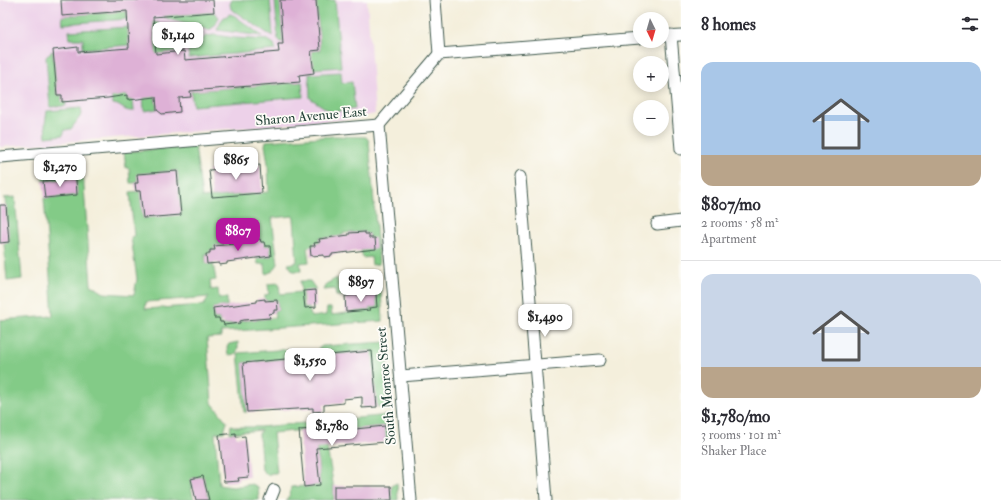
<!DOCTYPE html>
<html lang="en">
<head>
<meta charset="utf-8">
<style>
  :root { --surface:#fff; --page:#f2f2f3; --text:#2b2b33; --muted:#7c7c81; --line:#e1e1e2; --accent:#b5179e }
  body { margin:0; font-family:"IM FELL Double Pica",serif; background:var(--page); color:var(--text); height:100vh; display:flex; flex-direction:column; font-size:15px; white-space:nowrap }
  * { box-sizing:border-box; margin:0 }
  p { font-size:13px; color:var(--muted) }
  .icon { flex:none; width:22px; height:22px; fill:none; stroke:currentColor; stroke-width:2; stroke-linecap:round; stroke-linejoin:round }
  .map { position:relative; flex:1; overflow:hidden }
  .side { display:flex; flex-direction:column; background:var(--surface); width:320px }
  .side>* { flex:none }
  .needle { width:26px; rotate:175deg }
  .fabs { position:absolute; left:633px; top:12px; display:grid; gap:8px }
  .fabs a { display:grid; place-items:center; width:36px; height:36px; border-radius:50%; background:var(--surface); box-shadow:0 2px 10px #0003; font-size:20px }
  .price { position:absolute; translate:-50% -34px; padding:0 9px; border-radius:8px; background:#fff; color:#222; font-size:13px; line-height:26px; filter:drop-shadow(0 1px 2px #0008) }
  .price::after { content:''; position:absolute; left:50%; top:24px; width:12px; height:9px; margin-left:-6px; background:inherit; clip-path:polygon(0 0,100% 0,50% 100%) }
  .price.current { background:var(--accent); color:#fff }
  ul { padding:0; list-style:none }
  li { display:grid; align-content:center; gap:8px; height:212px; padding:0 20px }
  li+li { border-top:1px solid var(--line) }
  li span { display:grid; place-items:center; height:124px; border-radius:12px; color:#555 }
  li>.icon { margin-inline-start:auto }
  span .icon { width:72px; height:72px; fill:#fffc; stroke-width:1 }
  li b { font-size:17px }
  h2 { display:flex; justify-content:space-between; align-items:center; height:48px; padding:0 20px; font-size:17px }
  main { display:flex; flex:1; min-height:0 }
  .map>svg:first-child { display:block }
  .built { fill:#edd1e9 }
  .green { fill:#83cb87; stroke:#51845e; fill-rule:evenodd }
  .building { fill:#deb1d6 }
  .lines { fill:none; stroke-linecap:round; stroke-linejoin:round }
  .minor-casing { stroke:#3f584d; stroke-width:13 }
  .minor { stroke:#fff; stroke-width:11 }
  .labels { text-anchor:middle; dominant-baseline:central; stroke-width:3.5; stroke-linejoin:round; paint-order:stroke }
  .street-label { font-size:14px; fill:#1f3d34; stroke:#fdfcf7 }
</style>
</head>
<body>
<main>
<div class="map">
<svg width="681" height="500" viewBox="0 0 681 500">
  <rect width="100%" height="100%" fill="#fdfcf7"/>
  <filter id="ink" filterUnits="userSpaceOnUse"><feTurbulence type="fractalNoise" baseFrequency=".025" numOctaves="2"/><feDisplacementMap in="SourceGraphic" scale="8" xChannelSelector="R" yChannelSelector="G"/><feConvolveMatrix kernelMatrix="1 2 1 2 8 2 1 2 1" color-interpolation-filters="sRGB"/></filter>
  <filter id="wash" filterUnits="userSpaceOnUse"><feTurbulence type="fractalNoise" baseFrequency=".012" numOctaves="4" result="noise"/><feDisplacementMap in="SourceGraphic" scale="16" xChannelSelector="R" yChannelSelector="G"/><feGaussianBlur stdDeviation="0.9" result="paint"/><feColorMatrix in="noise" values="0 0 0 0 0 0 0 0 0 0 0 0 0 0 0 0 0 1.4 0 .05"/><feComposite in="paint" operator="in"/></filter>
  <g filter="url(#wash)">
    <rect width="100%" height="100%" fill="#f4efdc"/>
    <polygon class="built" points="0,0 367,0 375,114 351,119 0,147"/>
    <g class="green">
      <polygon points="232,0 270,0 273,36 267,33 231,9 230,4"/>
      <polygon points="275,0 280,0 283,42 281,42 278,39"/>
      <polygon points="316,0 335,0 341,67 314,69 313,65 307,65 306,52 320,50"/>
      <polygon points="127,11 127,19 63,24 62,16"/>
      <polygon points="214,12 219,17 215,26 209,30 172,20 163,16"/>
      <polygon points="230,14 235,16 262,36 217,30 223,18"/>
      <polygon points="153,22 159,23 163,27 164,33 180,52 156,54"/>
      <path d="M174,25L204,33L184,47C178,41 169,35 170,26Z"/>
      <polygon points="128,27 129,45 83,49 83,39 70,39 69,31"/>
      <polygon points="215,35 235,38 268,40 274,44 276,50 189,58 188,51 206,36"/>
      <polygon points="52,51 53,51 57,95 62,95 62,101 65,101 66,106 50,107 46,57"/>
      <polygon points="341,72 342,83 352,82 355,109 331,112 310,98 309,74"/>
      <polygon points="302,82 303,97 193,106 191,91"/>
      <polygon points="155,94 157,109 144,111 143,95"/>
      <path d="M111,95H127V99H129V100H133L134,111C122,112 123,105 113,104Z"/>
      <polygon points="81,108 82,114 71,129 65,130 63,135 46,137 45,124 47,111"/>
      <path d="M335,136L366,137L369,141L379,264L372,265L371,257L363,258L361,250L369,238V234H365V232L343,233V235L340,236V239L337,237L319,238L320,242L315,243V246L307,247L309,262L300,263L301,271H293L288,264L297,262L294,218L293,216L272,218L278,264L273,271L266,274L265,264H258L257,258L271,256L270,246H265L264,242H261L260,239L254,240L250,244L249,240H244V243L221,248L220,245L215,246V250H210V254H205L206,264L213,263L216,280L210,281L211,290L218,289L219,298H227V306L213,308L214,318H219L220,325L240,324V321L275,318L274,310H278L277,300L265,301V295L269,294L268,284L279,283L280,294L301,292L300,281H310L315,288V290L302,294L303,307L309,308L311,317L326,315L327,308H331L332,315L369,310V308L377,307L376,294H371V286L374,285L373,276L380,278L383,321L221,332V337L207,338L212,403L227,422L224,432L215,433L219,485L233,487L252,484L258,487L259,500H209L203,476L191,479L193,488H191L194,500H0V320L53,316L44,198L77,195L76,179H74V158L82,159L91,285L104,293L134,295L137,279L131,237L134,236L130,192L140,191L143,218L181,214L177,171L138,174V183H130L129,168H126L124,152L195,146L202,198L269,192L268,164L265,145L266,141ZM209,297L204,305L145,309L146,302Z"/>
      <polygon points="66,159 68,179 43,181 41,160"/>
      <polygon points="15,197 22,279 7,281 4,243 9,242 5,199 3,198"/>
      <polygon points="337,278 339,289 350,288 354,296 336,296 335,289 323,290 326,284"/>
      <polygon points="238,342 238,347 236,354 228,355 227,347 229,344"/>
      <polygon points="386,342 390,406 377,407 371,351 319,356 317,350 322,346"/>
      <polygon points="291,349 295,352 296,358 243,363 247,412 244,412 238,353"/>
      <path d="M390,415L393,441L386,442L384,426L325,432C327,455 334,477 334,500H286L290,495L291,487L320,485L315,429L273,433L277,473H272L267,475L262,470L259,434L261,430L230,433L231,425L236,427H260Z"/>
      <polygon points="397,483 398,500 392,500 391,486"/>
    </g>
    <g id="blocks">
      <g class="building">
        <polygon points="61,0 213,0 214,12 153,17 156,54 184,51 185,60 279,52 278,44 283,44 280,0 316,0 320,50 311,51 314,73 299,75 300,82 190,91 191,97 179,98 180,112 162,114 157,110 156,97 129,100 129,99 127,99 127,95 108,98 62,102 62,95 57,95 53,50 78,47 78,52 129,48 127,11 62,16"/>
        <polygon points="260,165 262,193 212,197 209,170"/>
        <polygon points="177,171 181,215 143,218 140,191 136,191 135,183 138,183 137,174"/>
        <polygon points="72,179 76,179 77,195 45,198 43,181"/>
        <polygon points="0,205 6,205 9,242 0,243"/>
        <polygon points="365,232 365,234 369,234 369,238 375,238 376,249 332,254 332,256 324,257 324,255 311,256 310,246 315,246 314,243 320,242 319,239 349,235 349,233"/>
        <polygon points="260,239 261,242 264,242 265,246 270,246 271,256 227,262 227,264 219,265 219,263 207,264 206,254 210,254 210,250 215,250 214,246 244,243 244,241"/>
        <polygon points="315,290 316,307 305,308 303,291"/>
        <polygon points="371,294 376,294 377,307 369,308 370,310 346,312 345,296"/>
        <polygon points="265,299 265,301 277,300 278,310 274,310 274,313 269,314 270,318 244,320 240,321 240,323 224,325 223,322 220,322 219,318 214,318 213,308 257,302 257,300"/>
        <polygon points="372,351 377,407 362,408 362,397 344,399 344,403 324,405 324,411 313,412 313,408 247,412 243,363"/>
        <polygon points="385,426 386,442 316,448 320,485 304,487 299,430 315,429 315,433"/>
        <polygon points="236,433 236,437 245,436 249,477 238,478 239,481 224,482 219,435"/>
        <polygon points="203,476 209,500 196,500 191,479"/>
        <polygon points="334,486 391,486 392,500 334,500"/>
      </g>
    </g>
  </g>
  <g filter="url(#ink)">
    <use href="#blocks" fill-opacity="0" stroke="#3f584d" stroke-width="1"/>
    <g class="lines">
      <defs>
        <g id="minor">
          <polyline points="435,0 439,54"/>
          <polyline points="671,35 681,149"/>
          <polyline points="662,36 681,35"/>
          <polyline points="379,125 411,500"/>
          <polyline points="0,157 379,125 439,54 640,38"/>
          <polyline points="520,177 546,500"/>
          <polyline points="657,224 681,221"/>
          <polyline points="401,376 600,360"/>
          <polyline points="270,500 274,490"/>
        </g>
      </defs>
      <use href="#minor" class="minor-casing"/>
      <use href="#minor" class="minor"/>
    </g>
  </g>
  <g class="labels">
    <g class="street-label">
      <text transform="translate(311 116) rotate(-5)">Sharon Avenue East</text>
      <text transform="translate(386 386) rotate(-95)">South Monroe Street</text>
    </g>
  </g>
</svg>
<div class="fabs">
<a><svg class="needle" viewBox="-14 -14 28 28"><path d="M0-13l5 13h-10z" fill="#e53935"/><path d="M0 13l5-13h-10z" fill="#7c7c81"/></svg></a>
<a>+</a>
<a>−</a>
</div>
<b class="price" style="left:178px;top:56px">$1,140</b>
<b class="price" style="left:236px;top:181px">$865</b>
<b class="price" style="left:60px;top:188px">$1,270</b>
<b class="price current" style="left:238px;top:252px">$807</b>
<b class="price" style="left:361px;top:303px">$897</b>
<b class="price" style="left:545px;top:338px">$1,490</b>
<b class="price" style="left:310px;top:382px">$1,550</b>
<b class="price" style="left:332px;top:447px">$1,780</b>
</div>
<section class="side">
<h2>8 homes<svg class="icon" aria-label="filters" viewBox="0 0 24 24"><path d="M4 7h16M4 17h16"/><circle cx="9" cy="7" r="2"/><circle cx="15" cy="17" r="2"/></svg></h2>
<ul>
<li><span style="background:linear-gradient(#a9c7e8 75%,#b9a48a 0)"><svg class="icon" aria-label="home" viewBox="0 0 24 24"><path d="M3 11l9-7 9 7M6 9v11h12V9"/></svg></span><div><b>$807/mo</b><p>2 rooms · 58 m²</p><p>Apartment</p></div></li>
<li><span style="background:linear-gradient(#c9d6e8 75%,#b9a48a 0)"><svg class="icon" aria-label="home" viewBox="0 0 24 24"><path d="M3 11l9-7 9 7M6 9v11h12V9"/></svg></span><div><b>$1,780/mo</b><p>3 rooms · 101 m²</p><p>Shaker Place</p></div></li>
</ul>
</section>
</main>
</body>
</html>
